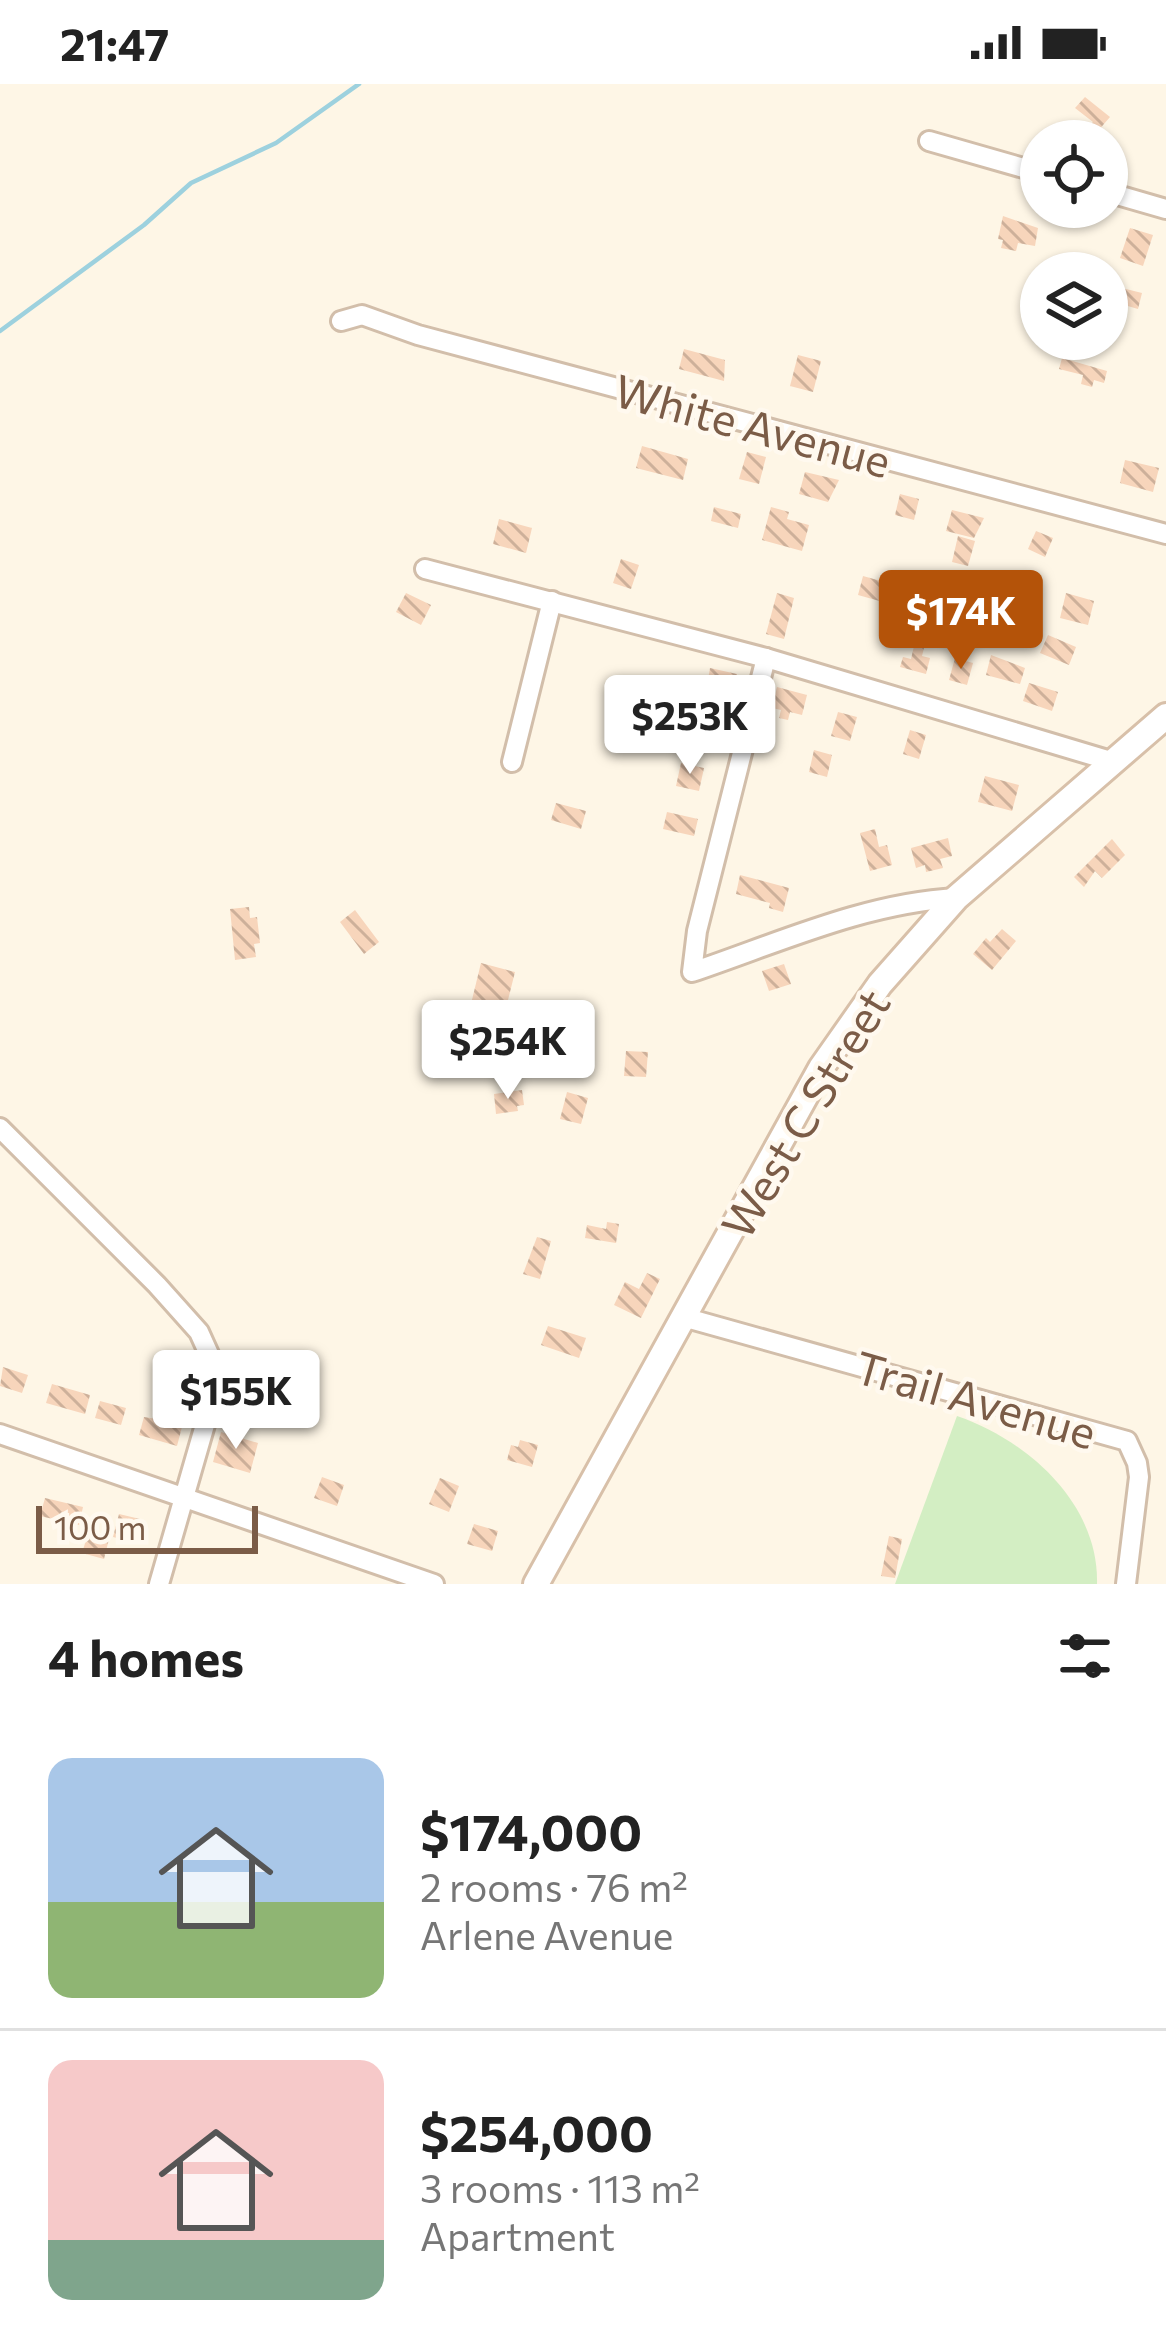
<!DOCTYPE html>
<html lang="en">
<head>
<meta charset="utf-8">
<style>
  :root { --surface:#fff; --page:#f2f2f2; --text:#222; --muted:#767676; --line:#e0e0e0; --accent:#b45309 }
  body { margin:0; font-family:Commissioner,sans-serif; background:var(--page); color:var(--text); height:100vh; display:flex; flex-direction:column; font-size:45px; white-space:nowrap }
  * { box-sizing:border-box; margin:0 }
  p { font-size:39px; color:var(--muted) }
  .icon { flex:none; width:66px; height:66px; fill:none; stroke:currentColor; stroke-width:2; stroke-linecap:round; stroke-linejoin:round }
  .map { position:relative; height:1500px; overflow:hidden }
  .side { display:flex; flex-direction:column; background:var(--surface); flex:1 }
  .side>* { flex:none }
  .buttons { position:absolute; left:1020px; top:36px; display:grid; gap:24px }
  .buttons a { display:grid; place-items:center; width:108px; height:108px; border-radius:50%; background:var(--surface); box-shadow:0 3px 9px #0004; font-size:60px }
  .scale { position:absolute; left:36px; bottom:30px; width:222px; box-sizing:border-box; padding-left:12px; border:6px solid #7b5c47; border-top:0; font-size:33px; line-height:42px; white-space:nowrap; color:#7b5c47; -webkit-text-stroke:9px #fff9ef; paint-order:stroke }
  .price { position:absolute; translate:-50% -102px; padding:0 27px; border-radius:12px; background:#fff; color:#222; font-size:39px; line-height:78px; filter:drop-shadow(0 3px 6px #0008) }
  .price::after { content:''; position:absolute; left:50%; top:72px; width:36px; height:27px; margin-left:-18px; background:inherit; clip-path:polygon(0 0,100% 0,50% 100%) }
  .price.current { background:var(--accent); color:#fff }
  ul { padding:0; list-style:none }
  li { display:flex; align-items:center; gap:36px; height:300px; padding:0 48px }
  li+li { border-top:3px solid var(--line) }
  li span { display:grid; place-items:center; flex:none; width:336px; height:240px; border-radius:24px; color:#555 }
  li>.icon { margin-inline-start:auto }
  span .icon { width:144px; height:144px; fill:#fffc; stroke-width:1 }
  li b { font-size:51px }
  h2 { display:flex; justify-content:space-between; align-items:center; height:144px; padding:0 48px; font-size:51px }
  .status { display:flex; justify-content:space-between; align-items:center; height:84px; padding:0 60px; background:var(--surface); direction:ltr }
  .status svg { height:33px; fill:currentColor }
  .map>svg:first-child { display:block }
  .pitch { fill:#d3eec3 }
  .lines { fill:none; stroke-linecap:round; stroke-linejoin:round }
  .stream { stroke:#9dd1de; stroke-width:4.5 }
  .building { fill:url(#building-back-hatch) }
  .minor-casing { stroke:#d2beaa; stroke-width:24 }
  .secondary-casing { stroke:#d8c0a9; stroke-width:30 }
  .minor { stroke:#fff; stroke-width:18 }
  .secondary { stroke:#fff; stroke-width:24 }
  .labels { text-anchor:middle; dominant-baseline:central; stroke-width:9; stroke-linejoin:round; paint-order:stroke }
  .street-label { font-size:45px; fill:#7b5c47; stroke:#fff9ef }
</style>
</head>
<body>
<div class="status"><b>21:47</b><svg viewBox="0 0 49 12"><path d="M0 12V9h3v3zM5 12V6h3v6zM10 12V3h3v9zM15 12V0h3v12zM26 1h20v11H26zM47 4h2v5h-2z"/></svg></div>
<div class="map">
<svg width="1166" height="1500" viewBox="0 0 1166 1500">
  <defs>
    <pattern id="building-back-hatch" width="6" height="6" patternUnits="userSpaceOnUse" patternTransform="scale(3)"><rect width="6" height="6" fill="#f7d5bb"/><path d="M-1 5l2 2M0 0l6 6M5-1l2 2" fill="none" stroke="#cdb09a"/></pattern>
  </defs>
  <rect width="100%" height="100%" fill="#fef6e6"/>
  <path class="pitch" d="M957,1332C1027,1356 1099,1419 1097,1500H895Z"/>
  <g class="lines">
    <polyline class="stream" points="0,247 144,141 191,99 276,59 359,0"/>
  </g>
  <g class="building">
    <polygon points="1085,13 1110,33 1097,48 1089,42 1093,38 1075,24"/>
    <polygon points="1003,132 1038,144 1035,162 1018,159 1016,167 1001,164 1003,156 998,155"/>
    <polygon points="1130,144 1153,151 1143,182 1120,174"/>
    <polygon points="1118,203 1142,209 1138,225 1114,218"/>
    <polygon points="684,265 725,276 724,297 679,285"/>
    <polygon points="798,271 821,277 813,308 790,302"/>
    <polygon points="1062,274 1107,287 1104,299 1094,296 1092,303 1081,300 1083,291 1059,285"/>
    <polygon points="642,362 688,375 683,396 636,384"/>
    <polygon points="747,368 766,373 759,400 739,395"/>
    <polygon points="1125,376 1159,384 1153,408 1120,399"/>
    <polygon points="805,388 839,396 828,418 799,410"/>
    <polygon points="900,410 919,415 914,436 895,431"/>
    <polygon points="714,423 741,430 738,444 711,437"/>
    <polygon points="771,423 789,428 787,435 809,441 802,467 762,456"/>
    <polygon points="952,426 984,434 974,454 946,447"/>
    <polygon points="499,435 532,444 526,469 493,460"/>
    <polygon points="1036,447 1053,454 1045,473 1028,465"/>
    <polygon points="958,452 975,457 968,482 952,478"/>
    <polygon points="621,475 639,481 631,505 613,499"/>
    <polygon points="863,492 888,499 883,518 858,511"/>
    <polygon points="406,509 431,521 421,541 396,528"/>
    <polygon points="777,509 794,514 784,555 766,550"/>
    <polygon points="1066,509 1094,517 1088,541 1060,534"/>
    <polygon points="1048,551 1076,563 1069,581 1040,569"/>
    <polygon points="914,562 924,564 922,572 930,574 926,590 900,583 903,573 911,575"/>
    <polygon points="991,571 1025,584 1020,600 986,591"/>
    <polygon points="955,574 973,579 967,601 949,596"/>
    <polygon points="710,584 737,590 733,607 707,602"/>
    <polygon points="1029,599 1058,608 1052,627 1023,617"/>
    <polygon points="777,603 807,611 802,631 790,628 788,636 779,634 781,626 772,624"/>
    <polygon points="838,628 857,633 850,657 831,652"/>
    <polygon points="910,646 926,651 919,675 903,670"/>
    <polygon points="814,666 832,671 827,693 809,688"/>
    <polygon points="681,679 704,684 699,707 676,702"/>
    <polygon points="985,692 1019,701 1012,727 978,718"/>
    <polygon points="556,719 586,727 581,745 551,736"/>
    <polygon points="667,728 698,735 694,752 663,745"/>
    <polygon points="875,745 879,763 887,761 892,781 870,787 860,749"/>
    <polygon points="948,754 952,772 940,775 943,784 926,788 925,781 916,784 911,764"/>
    <polygon points="1112,755 1125,771 1102,794 1095,787 1084,803 1074,793"/>
    <polygon points="740,791 789,804 783,828 769,824 770,819 736,810"/>
    <polygon points="249,823 250,834 257,833 260,859 254,860 256,873 235,876 230,825"/>
    <polygon points="355,826 379,858 364,870 340,838"/>
    <polygon points="1002,845 1016,857 992,886 973,870 986,854 990,858"/>
    <polygon points="481,879 515,888 502,940 468,932"/>
    <polygon points="784,880 791,900 769,907 762,887"/>
    <polygon points="626,967 648,968 646,993 624,992"/>
    <polygon points="522,1006 524,1021 517,1022 518,1027 496,1030 494,1010"/>
    <polygon points="567,1008 588,1014 581,1040 560,1035"/>
    <polygon points="607,1138 619,1140 616,1159 585,1154 587,1141 606,1145"/>
    <polygon points="537,1153 551,1157 540,1195 523,1190"/>
    <polygon points="647,1189 660,1195 641,1234 614,1221 625,1198 639,1205"/>
    <polygon points="548,1242 586,1254 579,1274 541,1261"/>
    <polygon points="3,1283 28,1291 22,1309 0,1302"/>
    <polygon points="52,1300 90,1311 85,1330 46,1319"/>
    <polygon points="100,1317 126,1324 121,1341 95,1334"/>
    <polygon points="144,1333 183,1339 177,1362 139,1351"/>
    <polygon points="221,1348 258,1359 250,1389 213,1378"/>
    <polygon points="520,1356 538,1361 532,1383 507,1376 511,1361 518,1363"/>
    <polygon points="322,1393 344,1401 337,1422 314,1414"/>
    <polygon points="440,1394 459,1402 449,1428 429,1420"/>
    <polygon points="45,1414 83,1423 79,1441 40,1432"/>
    <polygon points="119,1430 140,1435 133,1458 113,1453"/>
    <polygon points="474,1440 498,1447 492,1467 467,1460"/>
    <polygon points="88,1450 109,1455 104,1475 82,1469"/>
    <polygon points="889,1452 902,1455 895,1494 881,1492"/>
  </g>
  <g class="lines">
    <defs>
      <g id="minor">
        <polyline points="929,57 1041,89"/>
        <polyline points="1107,108 1166,125"/>
        <polyline points="341,237 362,231 418,251 1166,450"/>
        <polyline points="425,485 766,574 1111,677"/>
        <path d="M766,574L697,847L692,888C778,859 865,819 956,814"/>
        <polyline points="512,678 552,517"/>
        <polyline points="0,1044 157,1201 199,1248 213,1279 211,1320 159,1500"/>
        <polyline points="683,1233 1127,1357 1137,1379 1139,1393 1126,1500"/>
        <polyline points="0,1350 434,1500"/>
      </g>
      <polyline id="secondary" points="536,1500 821,984 880,900 956,814 1166,632"/>
    </defs>
    <use href="#minor" class="minor-casing"/>
    <use href="#secondary" class="secondary-casing"/>
    <use href="#minor" class="minor"/>
    <use href="#secondary" class="secondary"/>
  </g>
  <g class="labels">
    <g class="street-label">
      <text transform="translate(753 340) rotate(15)">White Avenue</text>
      <text transform="translate(804 1029) rotate(-59)">West C Street</text>
      <text transform="translate(976 1314) rotate(16)">Trail Avenue</text>
    </g>
  </g>
</svg>
<div class="buttons">
<a><svg class="icon" aria-label="locate" viewBox="0 0 24 24"><circle cx="12" cy="12" r="6"/><path d="M12 2v4M12 18v4M2 12h4M18 12h4"/></svg></a>
<a><svg class="icon" aria-label="layers" viewBox="0 0 24 24"><path d="M12 4l9 5-9 5-9-5zM3 14l9 5 9-5"/></svg></a>
</div>
<div class="scale">100 m</div>
<b class="price current" style="left:961px;top:588px">$174K</b>
<b class="price" style="left:690px;top:693px">$253K</b>
<b class="price" style="left:508px;top:1018px">$254K</b>
<b class="price" style="left:236px;top:1368px">$155K</b>
</div>
<section class="side">
<h2>4 homes<svg class="icon" aria-label="filters" viewBox="0 0 24 24"><path d="M4 7h16M4 17h16"/><circle cx="9" cy="7" r="2"/><circle cx="15" cy="17" r="2"/></svg></h2>
<ul>
<li><span style="background:linear-gradient(#a9c7e8 60%,#8fb573 0)"><svg class="icon" aria-label="home" viewBox="0 0 24 24"><path d="M3 11l9-7 9 7M6 9v11h12V9"/></svg></span><div><b>$174,000</b><p>2 rooms · 76 m²</p><p>Arlene Avenue</p></div></li>
<li><span style="background:linear-gradient(#f6c9c9 75%,#7fa58c 0)"><svg class="icon" aria-label="home" viewBox="0 0 24 24"><path d="M3 11l9-7 9 7M6 9v11h12V9"/></svg></span><div><b>$254,000</b><p>3 rooms · 113 m²</p><p>Apartment</p></div></li>
</ul>
</section>
</body>
</html>
